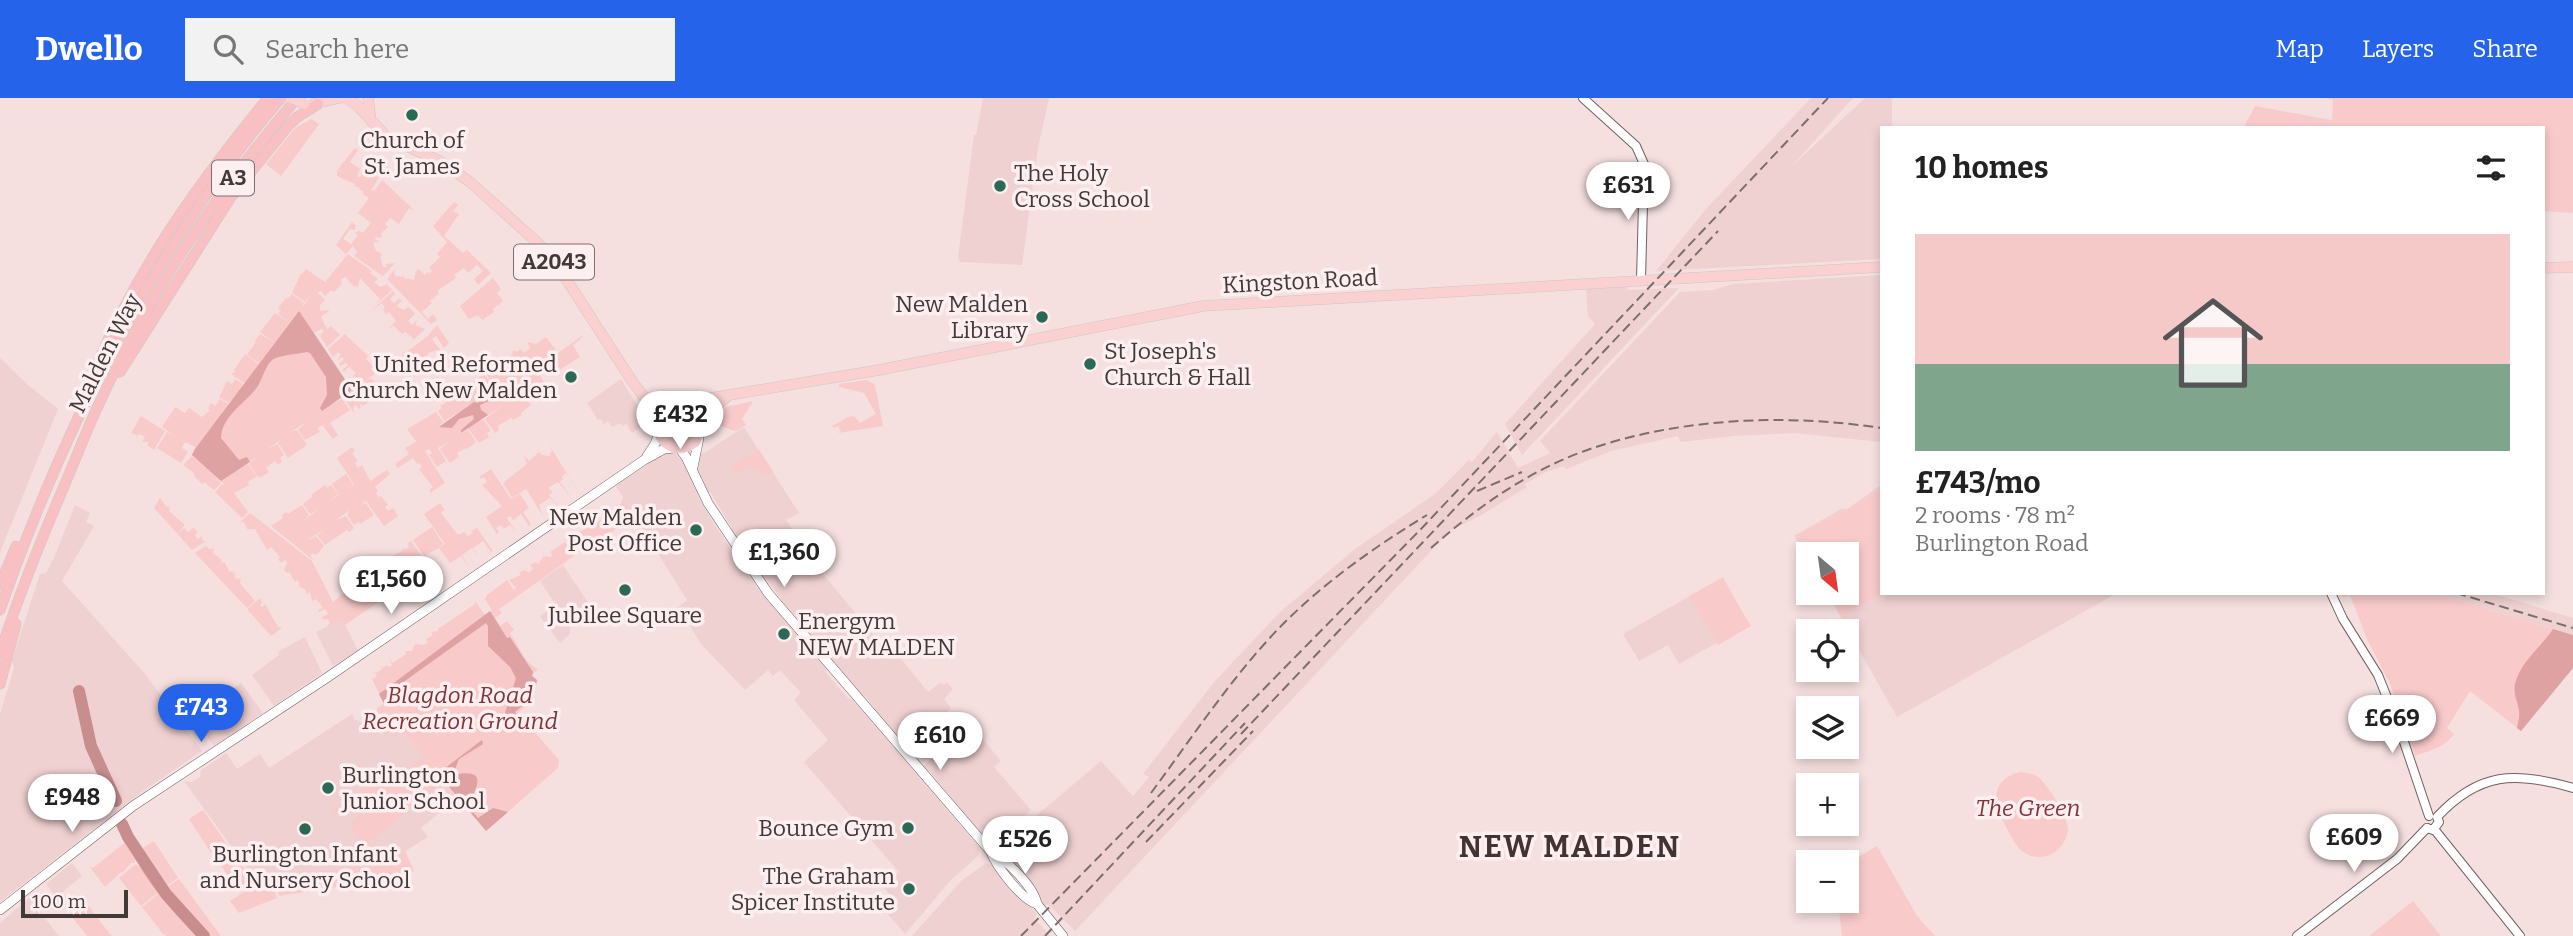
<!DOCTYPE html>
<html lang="en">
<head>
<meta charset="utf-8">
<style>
  :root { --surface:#fff; --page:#f2f2f2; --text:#222; --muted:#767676; --line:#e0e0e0; --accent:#2563eb }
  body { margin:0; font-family:Bitter,serif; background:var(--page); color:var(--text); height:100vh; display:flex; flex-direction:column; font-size:26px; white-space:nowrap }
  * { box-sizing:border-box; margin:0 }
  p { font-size:23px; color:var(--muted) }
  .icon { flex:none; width:38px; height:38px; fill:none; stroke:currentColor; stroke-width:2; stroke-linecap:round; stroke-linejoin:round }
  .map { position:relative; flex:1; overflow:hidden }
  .details { position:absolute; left:1880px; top:28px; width:665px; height:469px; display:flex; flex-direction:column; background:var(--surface); border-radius:0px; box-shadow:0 4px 10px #0003 }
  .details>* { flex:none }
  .needle { width:46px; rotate:151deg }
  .buttons { position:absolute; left:1796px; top:444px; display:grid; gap:14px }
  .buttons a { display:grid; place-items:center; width:63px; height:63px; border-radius:0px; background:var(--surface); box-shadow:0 4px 10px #0003; font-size:35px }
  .scale { position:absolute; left:21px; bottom:18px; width:107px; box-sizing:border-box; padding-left:7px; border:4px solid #423939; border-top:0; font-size:19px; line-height:24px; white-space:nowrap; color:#423939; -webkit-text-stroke:5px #fdefef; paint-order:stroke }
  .price { position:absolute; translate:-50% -60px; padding:0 16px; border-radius:24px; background:#fff; color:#222; font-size:23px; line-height:46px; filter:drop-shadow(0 2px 4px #0008) }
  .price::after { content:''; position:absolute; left:50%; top:42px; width:21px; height:16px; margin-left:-10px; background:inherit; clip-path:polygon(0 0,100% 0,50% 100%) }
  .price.active { background:var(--accent); color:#fff }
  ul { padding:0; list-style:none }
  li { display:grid; align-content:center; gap:14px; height:371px; padding:0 35px }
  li+li { border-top:2px solid var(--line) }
  li span { display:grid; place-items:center; height:217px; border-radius:0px; color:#555 }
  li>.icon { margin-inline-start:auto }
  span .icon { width:126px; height:126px; fill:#fffc; stroke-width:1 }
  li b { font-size:30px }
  h2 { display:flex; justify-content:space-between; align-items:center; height:84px; padding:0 35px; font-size:30px }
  header { display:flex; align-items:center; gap:42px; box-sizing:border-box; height:98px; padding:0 35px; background:var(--accent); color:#fff }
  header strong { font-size:33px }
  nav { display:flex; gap:38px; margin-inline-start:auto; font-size:24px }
  .search { width:490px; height:63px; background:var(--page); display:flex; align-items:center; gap:18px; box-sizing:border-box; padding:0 24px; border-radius:0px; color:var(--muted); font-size:26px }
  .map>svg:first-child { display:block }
  .built { fill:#f0d1d1 }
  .green { fill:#f9caca }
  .forest { fill:#dea2a2 }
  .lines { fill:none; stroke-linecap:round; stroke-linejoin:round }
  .river { stroke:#c88e8e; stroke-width:12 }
  .tertiary-casing { stroke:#736160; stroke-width:10 }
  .secondary-casing { stroke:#736160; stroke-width:10 }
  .primary-casing { stroke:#cac8c8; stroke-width:11 }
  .trunk-casing { stroke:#cac8c8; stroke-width:11 }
  .tertiary { stroke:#fff; stroke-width:8 }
  .secondary { stroke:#fff; stroke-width:9 }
  .primary { stroke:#fad0d1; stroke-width:10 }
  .trunk { stroke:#f8c0c2; stroke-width:10 }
  .rail { stroke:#7b6e6d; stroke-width:2; stroke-dasharray:10 5; stroke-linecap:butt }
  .primary-bridge-casing { stroke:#cac8c8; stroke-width:11; stroke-linecap:butt }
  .primary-bridge { stroke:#fad0d1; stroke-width:10 }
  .poi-dot { fill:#2b6954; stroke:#fdefef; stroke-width:2.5 }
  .labels { text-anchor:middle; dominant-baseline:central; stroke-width:7; stroke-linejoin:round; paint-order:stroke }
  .shield { fill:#fdefef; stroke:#7a7070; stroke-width:2 }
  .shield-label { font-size:21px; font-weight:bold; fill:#423939 }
  .poi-label { font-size:23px; fill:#423939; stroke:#fdefef; text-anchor:end }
  .street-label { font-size:23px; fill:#423939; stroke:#fdefef }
  .park-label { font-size:23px; font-style:italic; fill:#7f353a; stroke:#fdefef }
  .district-label { font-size:30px; font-weight:bold; letter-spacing:2px; fill:#433333; stroke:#fdefef }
</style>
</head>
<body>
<header>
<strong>Dwello</strong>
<div class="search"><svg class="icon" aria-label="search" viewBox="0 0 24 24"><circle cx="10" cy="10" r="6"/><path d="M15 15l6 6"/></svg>Search here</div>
<nav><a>Map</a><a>Layers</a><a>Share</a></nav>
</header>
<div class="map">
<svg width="2573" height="838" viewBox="0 0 2573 838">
  <rect width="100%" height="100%" fill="#f5e0df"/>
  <g class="built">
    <polygon points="983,0 1049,0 1038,50 1022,167 960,164 958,159 974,37 976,37"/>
    <polygon points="1811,0 1853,0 1791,69 1865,0 1892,0 1892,30 1881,30 1881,161 1656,173 1705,112"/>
    <polygon points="1881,177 1881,344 1794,335 1734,338 1681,344 1678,338 1611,353 1566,371 1564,368 1546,374 1525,386 1527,389 1480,418 1455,430 1444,439 1075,833 1048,806 1045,808 1029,784 1003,754 1004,747 1012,738 1101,663 1133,698 1149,679 1143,676 1215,583 1280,514 1355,451 1435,396 1469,362 1472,364 1497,334 1518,370 1550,355 1540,343 1680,194 1713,192 1733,186"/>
    <polygon points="1627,187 1628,192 1679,190 1522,357 1505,326 1595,226 1588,218 1586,190"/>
    <polygon points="0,260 29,288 58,311 0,454"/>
    <polygon points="621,281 648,325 632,335 626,326 622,328 620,325 612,329 608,323 604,326 601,321 598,322 587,305"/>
    <polygon points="744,329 799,415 786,422 808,454 806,456 882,547 895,553 928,594 941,584 944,587 947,584 953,591 944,601 951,610 945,615 958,630 918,662 873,613 874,609 865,598 855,593 808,536 807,532 794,516 791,515 732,434 732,430 710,394 706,393 696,367 700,354 704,355"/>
    <polygon points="672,354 683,363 699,396 699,400 714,426 759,492 827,571 826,575 849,601 853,602 980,750 978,758 951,782 905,836 884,812 894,803 883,788 899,774 804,664 828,642 794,602 801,595 780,572 773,578 768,572 745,592 701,546 678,509 687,502 617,390 616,387 664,355"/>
    <polygon points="1881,387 1881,495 2117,495 1897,619 1827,495 1846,495 1846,457 1808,457 1808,463 1794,438 1841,411 1847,411"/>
    <polygon points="75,407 90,415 86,424 94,428 62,483 145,576 202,653 143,693 0,804 0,616 14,570 12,562 40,476 46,475 53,462"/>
    <polygon points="563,467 589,506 570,520 572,525 570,527 570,536 560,545 540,518 556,507 540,483"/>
    <polygon points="1723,479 1749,527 1679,566 1668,547 1639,563 1623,536"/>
    <polygon points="2432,495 2491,495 2573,520 2573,537"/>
    <polygon points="342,521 358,552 333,568 316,534"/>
    <polygon points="305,539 322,575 274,608 252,577 279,557 278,554"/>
    <polygon points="241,585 263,615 214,648 192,617"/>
    <polygon points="377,615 391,615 438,679 458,699 421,730 428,739 388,764 257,784 184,683 192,684 200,679 201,672 226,655 237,671 260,656 269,670 352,616 354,621 361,624"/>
    <polygon points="971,627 1001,663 994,669 1031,712 993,744 987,742 979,734 930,674 922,669"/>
    <polygon points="72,765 82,778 56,799 46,786"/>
    <polygon points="986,765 994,768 1037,816 1034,820 1050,838 912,838 961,783"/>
    <polygon points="29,800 59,838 0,838 0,825"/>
  </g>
  <g class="green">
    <polygon points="2325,0 2573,0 2573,115 2543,113 2543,30 2244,29 2255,8 2332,22 2333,2"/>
    <polygon points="311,21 319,26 281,78 266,66 295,30"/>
    <polygon points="355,50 358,52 350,64 360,71 357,78 360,79 365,70 374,75 372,77 379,79 371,93 375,92 382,82 415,113 409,110 399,126 390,120 385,126 388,129 381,135 382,140 376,139 375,142 381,143 373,145 376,153 381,155 382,158 380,159 383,169 387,169 386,166 395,165 383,178 354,158 357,154 353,148 346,156 336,147 352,124 356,128 355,132 350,131 343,141 351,146 358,137 355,135 359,133 363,135 371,125 358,115 369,100 363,96 363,93 359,92 360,90 354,88 355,86 337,78 337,72 343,74 338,71"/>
    <polygon points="454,104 458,107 453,113 459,116 444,138 463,155 467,152 491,175 478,187 474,181 483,173 477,167 468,175 464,170 454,177 456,180 437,193 439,195 430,203 432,205 422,214 428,221 433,216 437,222 431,226 387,181 394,172 395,178 402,179 403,177 404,180 414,182 416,173 419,171 425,177 427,174 431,175 432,172 429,170 440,159 437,156 447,144 433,128"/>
    <polygon points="348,156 376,176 372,173 370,175 378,181 374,184 381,189 387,186 392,192 374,208 380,201 360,180 358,189 353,188 346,179 341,181 342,186 334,194 331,192 325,198 321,193 318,195 325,202 320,207 320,213 330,212 321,219 327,231 331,228 340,237 327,249 320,238 324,233 322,231 314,235 349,287 357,281 353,277 356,275 349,269 344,273 346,276 342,272 348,267 345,265 341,268 339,266 344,261 342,259 337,263 341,256 338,254 333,259 328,251 345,236 368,258 366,261 374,269 371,271 375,276 361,286 371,280 379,291 375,295 377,298 363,308 359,305 361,309 359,311 356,307 353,309 354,315 344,300 352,292 332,306 342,301 350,312 330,325 338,337 333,341 322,327 318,330 320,334 305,342 298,332 306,324 291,334 297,332 307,347 288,360 278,345 280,342 267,352 277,346 284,357 280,360 282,364 278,367 275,363 266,370 269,374 259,380 249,366 258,358 239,371 248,366 257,378 248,384 249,387 234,395 248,414 242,420 215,394 222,386 226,388 212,375 221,385 214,392 204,384 202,386 194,378 195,376 183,367 192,358 203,367 192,357 195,349 185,344 182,350 188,354 181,365 157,350 167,334 173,337 162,329 175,309 185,315 189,310 202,319 210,312 208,310 211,305 215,308 220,301 228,306 223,313 233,301 228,305 219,299 227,283 232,286 235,281 243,286 240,291 248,280 244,285 231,276 236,273 234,272 245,256 258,266 259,265 247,257 255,245 256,241 260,236 275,245 260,234 275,215 289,225 278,216 281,212 278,210 286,200 288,201 292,196 304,205 302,210 313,195 305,204 292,195 301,175 302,176 306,171 325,184"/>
    <polygon points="493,180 501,191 497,195 503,203 499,206 501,209 498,207 493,211 494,214 482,222 478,217 469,221 460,208"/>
    <polygon points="393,193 395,196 390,201 394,205 399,201 402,202 397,208 403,212 409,209 415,216 408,223 412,227 418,221 415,227 425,231 404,251 414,241 405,234 402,236 394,228 388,231 396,223 389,214 386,216 383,212 385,209 382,205 371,213"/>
    <polygon points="437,227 449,245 444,250 436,238 432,241 446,260 443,262 437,252 428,255 427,259 432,269 425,259 415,268 408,257 404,259 402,257 428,238"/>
    <polygon points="582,238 583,239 573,247 580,259 553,276 541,264 518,279 534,269 547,288 544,291 546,296 541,300 537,295 527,301 531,307 521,315 522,317 513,322 511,320 507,322 508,326 506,323 498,328 499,332 495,335 485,321 503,307 479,323 484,322 491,333 487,335 489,339 479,345 468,330 458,337 468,332 476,344 467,351 466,350 457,355 459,359 450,365 440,351 449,343 438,350 446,363 437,369 429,357 432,355 429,351 425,353 445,385 430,395 430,391 433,389 419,371 422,369 419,365 417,366 413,360 398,370 395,366 409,356 405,350 425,338 416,343 407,331 436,314 443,324 435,331 463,312 444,323 438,313 442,310 440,308 459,295 461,297 463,296 462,293 484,276 494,289 482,298 495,290 484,273 494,270 496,273 503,268 501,265 513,256 512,254 514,252 516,254 521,251 524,255 530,250 527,244 536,246 546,239 558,255"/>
    <polygon points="867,282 875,287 883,328 838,335 841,333 838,328 833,330 832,328 848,319 854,318 860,325 876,316 864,295 839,289 839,286"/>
    <polygon points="753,303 742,321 746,327 734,334 739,326 734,333 719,327 726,309"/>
    <circle cx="680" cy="330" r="15"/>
    <polygon points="141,318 165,333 154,352 147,347 149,344 142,344 145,339 139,336 136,341 137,337 131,335"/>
    <polygon points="548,345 579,395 566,375 562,378 563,381 560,384 572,400 558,384 548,390 553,394 549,397 557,408 550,400 539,407 543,418 526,391 512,400 503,385 527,366 524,358 529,363 539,354 542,357 549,358 552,353"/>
    <polygon points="352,349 355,353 352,355 358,363 355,365 358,370 362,367 370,383 387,372 390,376 375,389 378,393 376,395 378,399 381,398 388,407 385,409 388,413 393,410 398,418 384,428 366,403 361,407 366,405 374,417 360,426 359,424 354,427 347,417 350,412 336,422 346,418 354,430 349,434 347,432 325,447 317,437 326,430 306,443 316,438 324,448 316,457 314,455 310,457 313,462 271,428 283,420 282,417 286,414 288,416 302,407 309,417 303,423 320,410 310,416 303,406 312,399 311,397 325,387 327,390 331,387 338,396 330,403 339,397 332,386 346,376 353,386 349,390 354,386 337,360"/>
    <polygon points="759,352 773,373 764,378 760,371 755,374 750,368 735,377 730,370"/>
    <polygon points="491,371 511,401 520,396 529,410 523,414 531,426 529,428 521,416 513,422 510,418 507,420 517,436 510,427 504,431 501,427 496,430 499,434 497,436 486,419 502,408 482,387 487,384 484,379 481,381 479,379"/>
    <polygon points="1881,391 1881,495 1883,495 1842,519 1829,495 1846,495 1846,457 1808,458 1796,437 1847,413"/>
    <polygon points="160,400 166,408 170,410 169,413 185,427 178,435 184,430 188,434 193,430 198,434 195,437 198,441 202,438 202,442 206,443 192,452 154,410"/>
    <polygon points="623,400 635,419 586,450 576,436 601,422 604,423 603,420 613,411 615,414 618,412"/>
    <polygon points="440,405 445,412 441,415 458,437 464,434 468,438 473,435 471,433 477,430 493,453 491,454 483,443 473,450 479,460 472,450 462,457 468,468 461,458 450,465 439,450 424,458 413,442 432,429 443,446 439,450 445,446 424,416"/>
    <polygon points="250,415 312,463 333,504 350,490 349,487 363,478 374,493 356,507 380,490 375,492 366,479 375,473 377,475 387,470 394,479 390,483 401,476 406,485 345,527 342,521 327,529 330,525 328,521 323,522 322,519 328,516 325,511 319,514 318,512 323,510 316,501 312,503 310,494 306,496 306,492 298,488 300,486 297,482 295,484 289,474 287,475 284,472 287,465 285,462 281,465 278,461 280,459 271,449 267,452 255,431 247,431 244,424 240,424"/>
    <polygon points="411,443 423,460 395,478 386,465 390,462 389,460 402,453 403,450 405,452 409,449 407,446"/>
    <path d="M565,444L574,458L499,511L502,515L495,520L500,528L507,523L514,532L510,535C519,548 526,567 538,571L532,577L536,581L537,585L529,592L535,599L518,615L559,662L558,670L486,733L444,683L364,748L349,725L357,719L348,710L335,718L332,713L393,669L400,677L423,659L391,615H377V610L384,606L371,579L373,581L377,578L373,572L376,575L382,571L381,567L383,570L387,567L389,569L392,567L389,561L393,565L406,556L405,553H412L415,546L424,547L428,544L426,541L433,537L431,534L438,533V531L475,506V503L485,517L492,513L485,501L487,497L507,482L514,492L516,490L509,482L521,477L519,474L526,472L528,475L533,471L530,467L535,464L538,466L544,458L550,459L553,457L550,454Z"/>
    <polygon points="206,448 210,452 214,450 213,455 222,462 220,465 224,464 230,474 232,473 236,477 234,478 236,481 241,480 240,485 255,503 247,510 195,455"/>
    <polygon points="1722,480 1751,528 1718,547 1689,498"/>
    <path d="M2338,495H2432L2573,537V570L2521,633L2470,593L2447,630L2454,636C2444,650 2431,652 2415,658L2391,588L2367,541L2350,497L2343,499Z"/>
    <polygon points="260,500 262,505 260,508 262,509 265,506 278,529 282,530 271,538 247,511"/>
    <path d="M2020,674C2024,675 2031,675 2035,677C2047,683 2067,719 2068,731C2068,739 2062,749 2055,754C2047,760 2033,761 2025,755C2017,751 2013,741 2009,734C1996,712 1985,683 2020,674Z"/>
    <polygon points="203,712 228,748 213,758 189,721"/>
    <polygon points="123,732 139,760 134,763 135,765 131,765 122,775 121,774 105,789 89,768 93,770 127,743"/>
    <polygon points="154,743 178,780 163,790 140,752"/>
    <polygon points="1877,748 1917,818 1935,838 1842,838 1838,803 1846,803 1846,766"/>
    <polygon points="229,749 251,780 257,784 271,780 277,800 239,815 230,803 258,785 240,795 215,759"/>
    <polygon points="405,753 414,773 408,778 279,798 274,780 399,763 388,764"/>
    <polygon points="136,766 139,769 143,766 160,793 141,808 119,780"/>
    <polygon points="179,781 221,838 208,838 164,791"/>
    <polygon points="161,794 200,838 165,838 168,834 164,837 142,809"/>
    <polygon points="2413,803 2441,838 2369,838"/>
    <polygon points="87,806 109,835 112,838 87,838 71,818"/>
  </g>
  <g class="forest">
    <path d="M299,213L352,292L322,313L320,310L327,297L326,279L310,255L307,254C298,256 277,257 271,263C266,268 262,281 258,288C246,305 222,317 221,340L239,362L247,359L250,364L221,383L192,357L195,351Z"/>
    <polygon points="493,291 496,296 491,302 480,307 481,312 488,317 461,335 461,332 474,321 473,317 459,321 452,330 439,329 474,304 478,305 480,300"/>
    <polygon points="490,513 507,540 510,539 533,574 532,578 537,582 536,587 529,592 534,598 515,614 518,619 507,622 504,618 516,580 510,569 488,548 488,528 486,525 388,595 388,602 384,606 379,596"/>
    <path d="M2553,531L2573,537V570L2521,633L2517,630C2518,625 2520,618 2519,613C2518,604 2513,596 2515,586C2520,564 2541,549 2553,531Z"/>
    <path d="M482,642L483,646L459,661L454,674L444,681L456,686L457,676C492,671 472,694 469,709L478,720L493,710L508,714L486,733L444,683L436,677Z"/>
    <path d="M123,732L128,736L132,735L171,797L208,838H197C171,813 131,766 123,732Z"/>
  </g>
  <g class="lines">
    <g class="river">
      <polyline points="79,593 91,648 116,703"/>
      <polyline points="122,726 128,739 166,796 204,838"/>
    </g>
    <defs>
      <g id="tertiary">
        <polyline points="1583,0 1636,48 1644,66 1641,182"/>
        <polyline points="2331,495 2343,521 2378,577 2400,632 2429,718"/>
        <path d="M2427,730L2433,732L2439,724L2437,719C2479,674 2515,673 2573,690"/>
        <polyline points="2434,731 2520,838"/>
        <polyline points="2297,838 2397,761 2427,730"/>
      </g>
      <g id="secondary">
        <path d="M680,351L686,359L708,405L768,495L991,754C996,768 1022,802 1037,806"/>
        <polyline points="647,358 655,346 659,334"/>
        <polyline points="693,369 699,340"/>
        <path d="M991,754C1006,761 1034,789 1037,806L1063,838"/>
        <polyline points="0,812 133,708 328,579 644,362 664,351 674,350"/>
      </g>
      <g id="primary">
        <polyline points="345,0 356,6 388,40 440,63 470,84 539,146 557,167 632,283 647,303 659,327"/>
        <polyline points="368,0 371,23"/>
        <polyline points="313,6 339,0"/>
        <polyline points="2543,170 2573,169"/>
        <path d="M679,308L695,313L702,328L695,344C670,363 645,331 666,313C672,307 685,306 693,303L879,272L1203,208L1881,169"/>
        <polyline points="701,333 717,307 728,298"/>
      </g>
      <g id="trunk">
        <path d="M96,269C138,169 200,83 268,0"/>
        <polyline points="120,274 231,99 287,29 296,20 318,6"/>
        <polyline points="0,487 16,448"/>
        <path d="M0,512C65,326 153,151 281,0"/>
        <path d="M0,556C18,498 41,442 65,386C76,360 86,334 98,308C148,196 218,93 297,0"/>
        <polyline points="0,586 16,526"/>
      </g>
    </defs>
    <use href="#tertiary" class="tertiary-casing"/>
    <use href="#secondary" class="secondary-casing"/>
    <use href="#primary" class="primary-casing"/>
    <use href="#trunk" class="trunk-casing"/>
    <use href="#tertiary" class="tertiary"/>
    <use href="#secondary" class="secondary"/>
    <use href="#primary" class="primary"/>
    <use href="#trunk" class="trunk"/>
    <g class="rail">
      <polyline points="1477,393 1522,374"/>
      <path d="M1431,450C1475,411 1524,376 1579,355C1672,320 1784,315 1881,330"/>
      <polyline points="2456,495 2573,530"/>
      <polyline points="1241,636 1718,133"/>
      <path d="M1151,695C1194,637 1235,574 1286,523C1329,481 1376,448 1427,417"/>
      <polyline points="1146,744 1253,633"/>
      <polyline points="1021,838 1421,431 1828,0"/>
      <polyline points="1045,838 1245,625"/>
    </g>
    <defs>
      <polyline id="primary-bridge" points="291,0 304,6"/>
    </defs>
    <use href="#primary-bridge" class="primary-bridge-casing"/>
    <use href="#primary-bridge" class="primary-bridge"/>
  </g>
  <g class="poi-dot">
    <circle cx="412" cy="17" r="7"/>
    <circle cx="1000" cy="88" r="7"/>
    <circle cx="1042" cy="219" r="7"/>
    <circle cx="1090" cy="266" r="7"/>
    <circle cx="571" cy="279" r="7"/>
    <circle cx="696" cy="432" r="7"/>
    <circle cx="625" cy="492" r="7"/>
    <circle cx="784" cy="536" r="7"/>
    <circle cx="328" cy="690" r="7"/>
    <circle cx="908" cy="730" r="7"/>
    <circle cx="305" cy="731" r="7"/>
    <circle cx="909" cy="791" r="7"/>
  </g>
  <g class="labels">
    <g class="shield">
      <rect x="212" y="62.5" width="42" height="35" rx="5"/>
      <rect x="514" y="146.5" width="80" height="35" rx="5"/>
    </g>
    <g class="shield-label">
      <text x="233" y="80">A3</text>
      <text x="554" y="164">A2043</text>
    </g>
    <g class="poi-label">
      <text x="412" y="42" text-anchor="middle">Church of<tspan x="412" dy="26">St. James</tspan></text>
      <text x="1014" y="75" text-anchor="start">The Holy<tspan x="1014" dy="26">Cross School</tspan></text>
      <text x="1028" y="206">New Malden<tspan x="1028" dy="26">Library</tspan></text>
      <text x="1104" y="253" text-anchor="start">St Joseph's<tspan x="1104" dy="26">Church &amp; Hall</tspan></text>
      <text x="557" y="266">United Reformed<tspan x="557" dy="26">Church New Malden</tspan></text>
      <text x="682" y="419">New Malden<tspan x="682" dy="26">Post Office</tspan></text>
      <text x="625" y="517" text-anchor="middle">Jubilee Square</text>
      <text x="798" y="523" text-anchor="start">Energym<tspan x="798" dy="26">NEW MALDEN</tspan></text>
      <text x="342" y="677" text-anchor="start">Burlington<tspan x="342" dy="26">Junior School</tspan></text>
      <text x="894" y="730">Bounce Gym</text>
      <text x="305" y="756" text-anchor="middle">Burlington Infant<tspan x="305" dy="26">and Nursery School</tspan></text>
      <text x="895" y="778">The Graham<tspan x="895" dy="26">Spicer Institute</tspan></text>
    </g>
    <g class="street-label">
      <text transform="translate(1300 183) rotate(-3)">Kingston Road</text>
      <text transform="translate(105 255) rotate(-63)">Malden Way</text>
    </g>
    <g class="park-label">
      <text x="460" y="597">Blagdon Road<tspan x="460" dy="26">Recreation Ground</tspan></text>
      <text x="2028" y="710">The Green</text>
    </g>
    <g class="district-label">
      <text x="1570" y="749">NEW MALDEN</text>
    </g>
  </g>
</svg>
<div class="buttons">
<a><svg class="needle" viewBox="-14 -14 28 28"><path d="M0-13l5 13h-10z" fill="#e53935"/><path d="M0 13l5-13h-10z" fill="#767676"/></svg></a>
<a><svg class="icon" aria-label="locate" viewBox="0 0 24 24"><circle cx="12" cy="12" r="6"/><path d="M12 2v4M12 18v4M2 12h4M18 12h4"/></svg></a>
<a><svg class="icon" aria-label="layers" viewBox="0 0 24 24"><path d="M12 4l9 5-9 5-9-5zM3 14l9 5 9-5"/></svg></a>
<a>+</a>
<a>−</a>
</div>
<div class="scale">100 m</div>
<b class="price" style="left:1628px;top:124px">£631</b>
<b class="price" style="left:680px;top:353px">£432</b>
<b class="price" style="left:784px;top:491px">£1,360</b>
<b class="price" style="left:391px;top:518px">£1,560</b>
<b class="price active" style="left:201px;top:646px">£743</b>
<b class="price" style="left:2392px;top:657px">£669</b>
<b class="price" style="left:940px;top:674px">£610</b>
<b class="price" style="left:72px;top:736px">£948</b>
<b class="price" style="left:2354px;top:776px">£609</b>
<b class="price" style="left:1025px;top:778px">£526</b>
<section class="details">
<h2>10 homes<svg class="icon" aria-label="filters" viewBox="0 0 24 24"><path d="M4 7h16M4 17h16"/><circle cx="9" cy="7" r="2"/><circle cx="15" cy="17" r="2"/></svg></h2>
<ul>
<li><span style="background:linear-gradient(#f6c9c9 60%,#7fa58c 0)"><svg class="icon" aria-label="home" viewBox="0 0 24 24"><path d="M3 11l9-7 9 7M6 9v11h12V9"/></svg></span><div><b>£743/mo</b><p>2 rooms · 78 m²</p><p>Burlington Road</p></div></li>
</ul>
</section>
</div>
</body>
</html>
